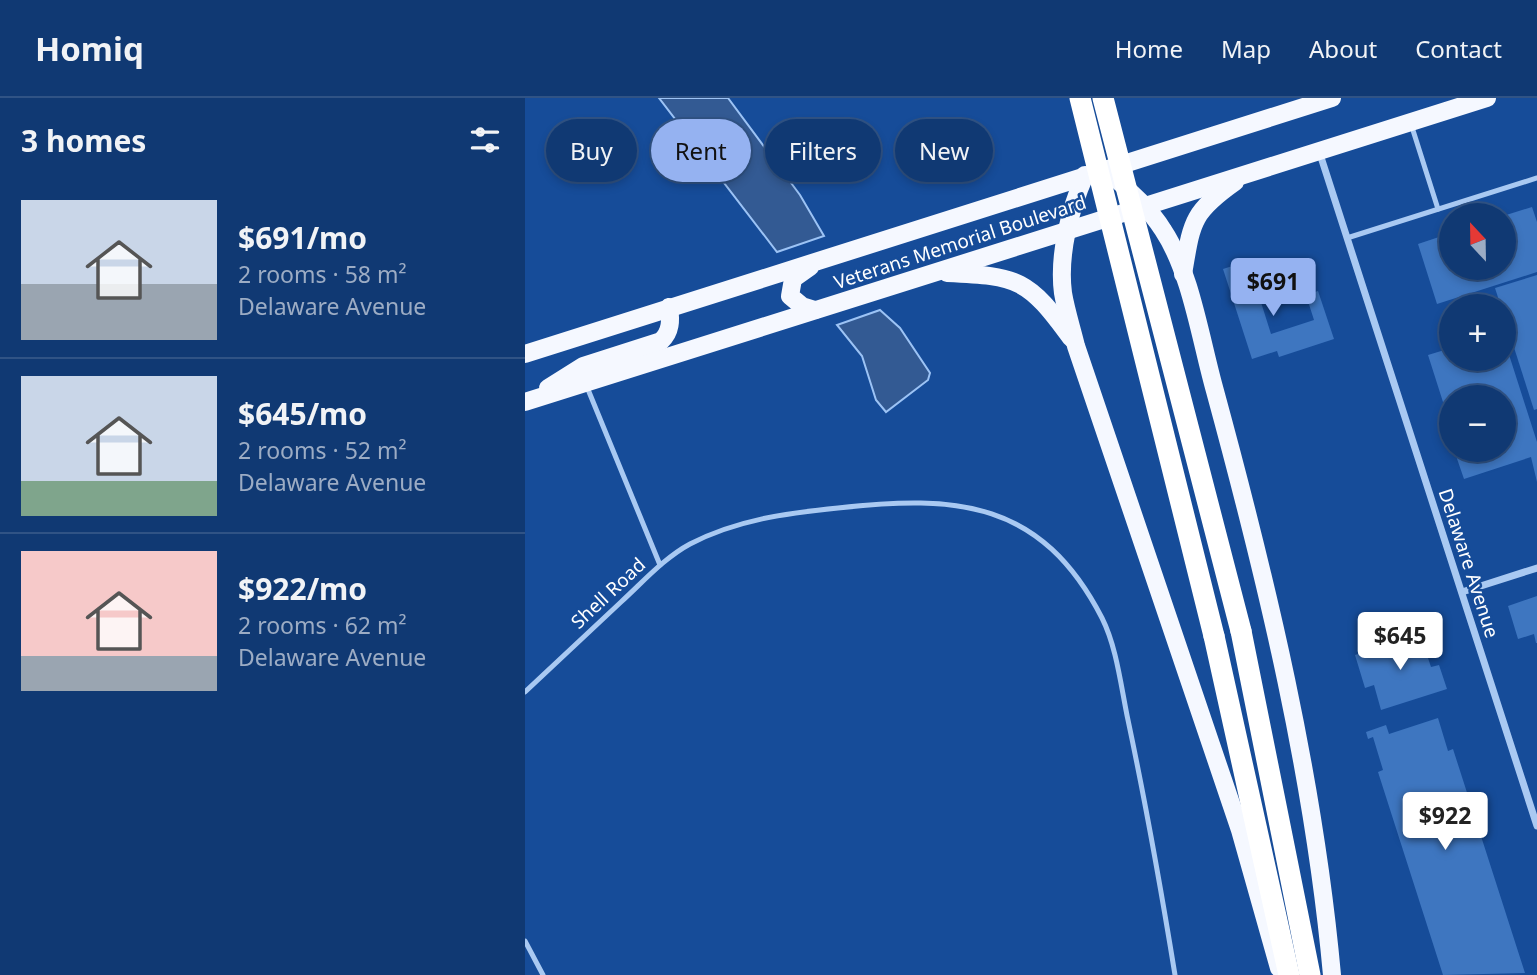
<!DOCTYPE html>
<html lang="en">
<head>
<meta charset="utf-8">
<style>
  :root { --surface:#103973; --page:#1e447b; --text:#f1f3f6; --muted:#9cacc4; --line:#305385; --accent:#95b2f1 }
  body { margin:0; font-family:"Noto Sans",sans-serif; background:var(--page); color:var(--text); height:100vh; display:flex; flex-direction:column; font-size:26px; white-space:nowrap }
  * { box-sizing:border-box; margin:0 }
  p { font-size:23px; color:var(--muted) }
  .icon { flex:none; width:38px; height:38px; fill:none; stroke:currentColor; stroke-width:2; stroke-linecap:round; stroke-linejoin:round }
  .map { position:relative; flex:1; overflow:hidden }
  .sheet { display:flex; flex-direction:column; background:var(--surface); width:525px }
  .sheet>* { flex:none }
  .banner { position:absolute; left:21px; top:21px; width:665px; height:63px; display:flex; gap:14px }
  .needle { width:46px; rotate:338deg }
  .controls { position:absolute; left:914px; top:105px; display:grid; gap:14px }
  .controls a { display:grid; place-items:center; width:77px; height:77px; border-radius:50%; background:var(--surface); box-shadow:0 4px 10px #0003,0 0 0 2px var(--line); font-size:35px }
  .price { position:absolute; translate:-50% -60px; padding:0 16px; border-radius:7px; background:#fff; color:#222; font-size:23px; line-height:46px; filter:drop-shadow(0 2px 4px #0008) }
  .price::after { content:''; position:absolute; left:50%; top:42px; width:21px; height:16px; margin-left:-10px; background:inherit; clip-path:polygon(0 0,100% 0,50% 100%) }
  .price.on { background:var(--accent); color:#111 }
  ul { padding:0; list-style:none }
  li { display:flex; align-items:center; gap:21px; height:175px; padding:0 21px }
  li+li { border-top:2px solid var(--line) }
  li span { display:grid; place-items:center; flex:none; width:196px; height:140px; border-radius:0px; color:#555 }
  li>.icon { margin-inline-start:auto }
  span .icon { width:84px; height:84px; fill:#fffc; stroke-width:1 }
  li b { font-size:30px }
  h2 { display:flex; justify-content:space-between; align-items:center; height:84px; padding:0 21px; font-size:30px }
  .tag { padding:0 24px; border-radius:32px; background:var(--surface); box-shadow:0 4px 10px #0003,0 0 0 2px var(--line); font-size:24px; line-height:63px }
  .tag.on { background:var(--accent); color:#111 }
  header { display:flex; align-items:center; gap:42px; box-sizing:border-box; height:98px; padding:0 35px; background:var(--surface); border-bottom:2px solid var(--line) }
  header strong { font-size:33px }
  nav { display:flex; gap:38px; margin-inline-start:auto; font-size:24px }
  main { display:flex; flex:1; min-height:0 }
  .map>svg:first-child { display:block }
  .water { fill:#335a93; stroke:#9cc3f5; stroke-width:2 }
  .building { fill:#3e76c0 }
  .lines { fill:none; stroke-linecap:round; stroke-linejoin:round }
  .lane { stroke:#a9c9f2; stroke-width:5 }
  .street { stroke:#a9c9f2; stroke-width:7 }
  .primary { stroke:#f5f8ff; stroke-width:18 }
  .highway { stroke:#fff; stroke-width:21 }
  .highway-bridge { stroke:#fff; stroke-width:21 }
  .labels { text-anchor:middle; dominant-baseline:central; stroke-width:5; stroke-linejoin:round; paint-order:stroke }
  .street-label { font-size:19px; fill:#fff; stroke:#164c99 }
</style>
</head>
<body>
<header>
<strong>Homiq</strong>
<nav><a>Home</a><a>Map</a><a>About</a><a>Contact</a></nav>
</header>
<main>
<section class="sheet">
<h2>3 homes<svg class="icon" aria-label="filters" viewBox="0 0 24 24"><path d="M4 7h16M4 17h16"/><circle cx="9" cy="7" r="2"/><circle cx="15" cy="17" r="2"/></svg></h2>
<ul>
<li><span style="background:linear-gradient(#c9d6e8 60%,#9aa5b1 0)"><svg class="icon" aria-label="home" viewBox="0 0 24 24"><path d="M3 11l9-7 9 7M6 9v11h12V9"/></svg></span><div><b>$691/mo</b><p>2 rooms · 58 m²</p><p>Delaware Avenue</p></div></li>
<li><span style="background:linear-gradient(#c9d6e8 75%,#7fa58c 0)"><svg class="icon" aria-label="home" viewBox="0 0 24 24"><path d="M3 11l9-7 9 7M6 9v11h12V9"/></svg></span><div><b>$645/mo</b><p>2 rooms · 52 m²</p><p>Delaware Avenue</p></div></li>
<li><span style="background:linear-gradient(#f6c9c9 75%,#9aa5b1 0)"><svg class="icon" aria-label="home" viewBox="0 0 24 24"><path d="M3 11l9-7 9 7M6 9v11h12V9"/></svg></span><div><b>$922/mo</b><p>2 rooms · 62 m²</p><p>Delaware Avenue</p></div></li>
</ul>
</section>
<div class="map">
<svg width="1012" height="877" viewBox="0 0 1012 877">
  <rect width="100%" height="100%" fill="#164c99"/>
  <g class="water">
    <polygon points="134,0 203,0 275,97 299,138 252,154"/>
    <polygon points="355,212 375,230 405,275 403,282 361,314 351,302 337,258 312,227"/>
  </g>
  <g class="building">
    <polygon points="1007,109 1012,124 1012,174 912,206 893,146 926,135 926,170 978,170 978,118"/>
    <polygon points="723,163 746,236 789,222 781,197 793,193 809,241 754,259 752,253 727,261 698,171"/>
    <polygon points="1012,177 1012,311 1009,312 970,190"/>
    <polygon points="979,241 1012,344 1012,384 1006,359 939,381 929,352 978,352 978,299 926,299 925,326 903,257 926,250 926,261 978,261"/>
    <polygon points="1012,498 1012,545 1011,545 1009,536 993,541 983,508"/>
    <polygon points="895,536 906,569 914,567 922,591 856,612 849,587 840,590 830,557"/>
    <polygon points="913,620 923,653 928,651 1000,875 918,877 853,674 858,672 848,639 843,641 841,634 861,627 864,636"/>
  </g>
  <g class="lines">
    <g class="lane">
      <polyline points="886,26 913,111"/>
      <polyline points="822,140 1012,80"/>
      <polyline points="62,289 135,467"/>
      <path d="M0,594C32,564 64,534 96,504C118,484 139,460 165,446C211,422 262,415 313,410C432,397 516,402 577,520C592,550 596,589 603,622C621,707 636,791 650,877"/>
      <polyline points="0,843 18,877"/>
    </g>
    <g class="street">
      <polyline points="794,53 1012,728"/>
      <polyline points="937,494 1012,470"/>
    </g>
    <g class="primary">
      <path d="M580,71C601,90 623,108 638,132C666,174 676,244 690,293C742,484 789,679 807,877"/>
      <path d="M560,77C545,111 533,157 538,195C541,213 547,231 551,248L715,732L754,870"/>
      <polyline points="285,169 268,181 265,198 277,208 290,212"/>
      <path d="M422,175C494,178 503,181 546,240"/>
      <path d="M658,176C667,124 666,115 710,84"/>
      <polyline points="0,256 807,0"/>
      <path d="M23,290L58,268L136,243C146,234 146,222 144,209"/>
      <polyline points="0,304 962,0"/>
    </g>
    <g class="highway">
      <polyline points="716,533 785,877"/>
      <polyline points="689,538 764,877"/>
    </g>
    <g class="highway-bridge">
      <polyline points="555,0 689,538"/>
      <polyline points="578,0 716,533"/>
    </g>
  </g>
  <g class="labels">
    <g class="street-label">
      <text transform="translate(435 144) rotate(-18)">Veterans Memorial Boulevard</text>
      <text transform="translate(944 465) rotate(72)">Delaware Avenue</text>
      <text transform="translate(83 495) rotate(-43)">Shell Road</text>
    </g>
  </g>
</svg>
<div class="controls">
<a><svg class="needle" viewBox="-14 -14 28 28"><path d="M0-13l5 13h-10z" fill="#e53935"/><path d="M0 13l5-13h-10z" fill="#9cacc4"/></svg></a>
<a>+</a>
<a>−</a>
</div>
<b class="price on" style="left:748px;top:220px">$691</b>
<b class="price" style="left:875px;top:574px">$645</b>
<b class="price" style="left:920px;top:754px">$922</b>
<div class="banner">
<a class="tag">Buy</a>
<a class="tag on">Rent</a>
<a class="tag">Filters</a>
<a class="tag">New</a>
</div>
</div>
</main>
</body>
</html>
